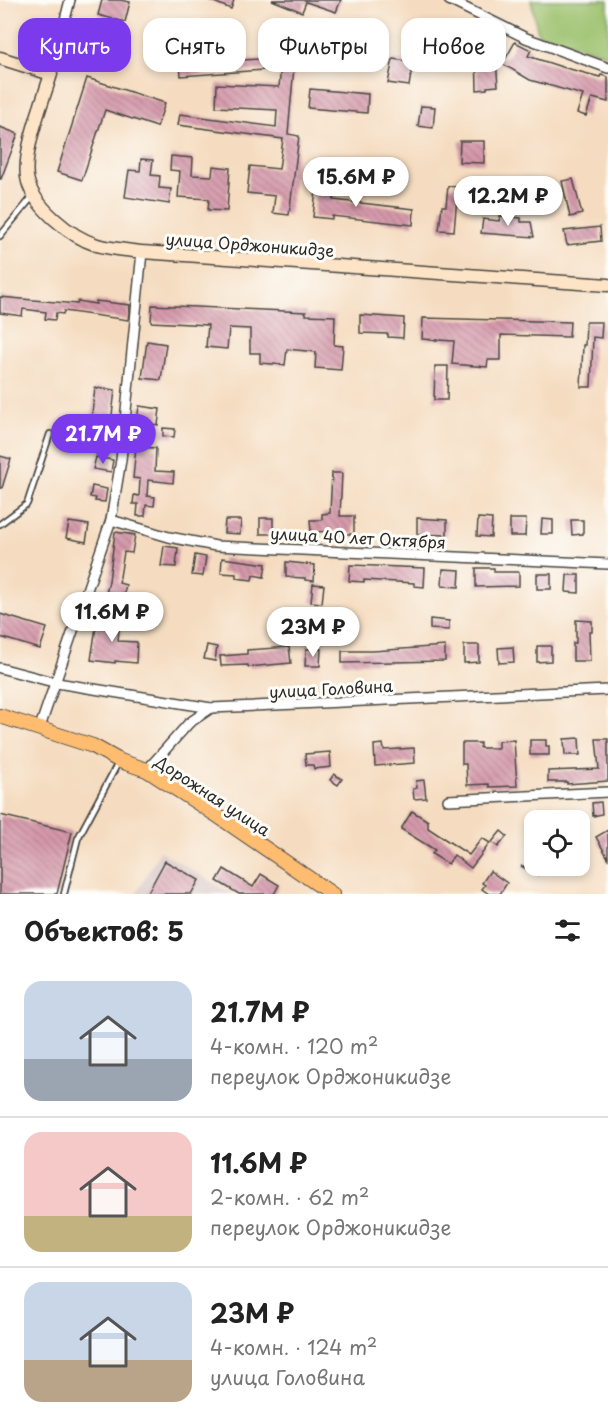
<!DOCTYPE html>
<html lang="ru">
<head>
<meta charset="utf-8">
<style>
  :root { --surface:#fff; --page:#f6f6f6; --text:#222; --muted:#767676; --line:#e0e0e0; --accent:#7c3aed }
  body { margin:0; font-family:"Playpen Sans",sans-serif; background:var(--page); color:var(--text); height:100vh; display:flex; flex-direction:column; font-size:22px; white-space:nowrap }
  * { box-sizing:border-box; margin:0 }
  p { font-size:20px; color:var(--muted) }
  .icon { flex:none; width:33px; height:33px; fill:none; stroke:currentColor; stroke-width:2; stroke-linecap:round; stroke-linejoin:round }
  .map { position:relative; height:894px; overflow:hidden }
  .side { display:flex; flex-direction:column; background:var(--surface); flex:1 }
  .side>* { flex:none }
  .guide { position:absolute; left:18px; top:18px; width:573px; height:54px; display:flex; gap:12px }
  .buttons { position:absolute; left:524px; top:810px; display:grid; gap:12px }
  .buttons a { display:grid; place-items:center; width:66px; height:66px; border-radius:12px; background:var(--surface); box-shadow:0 3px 9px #0003; font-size:30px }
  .price { position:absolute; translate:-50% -51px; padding:0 14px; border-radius:21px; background:#fff; color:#222; font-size:20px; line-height:39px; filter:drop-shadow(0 2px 3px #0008) }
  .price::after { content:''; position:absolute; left:50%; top:36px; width:18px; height:14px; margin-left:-9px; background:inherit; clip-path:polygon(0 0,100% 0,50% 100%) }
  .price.current { background:var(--accent); color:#fff }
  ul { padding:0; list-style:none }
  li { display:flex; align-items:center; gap:18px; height:150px; padding:0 24px }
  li+li { border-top:2px solid var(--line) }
  li span { display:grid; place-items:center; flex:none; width:168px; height:120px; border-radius:18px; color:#555 }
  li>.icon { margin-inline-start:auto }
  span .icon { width:72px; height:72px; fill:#fffc; stroke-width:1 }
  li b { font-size:26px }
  h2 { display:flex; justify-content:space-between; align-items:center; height:72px; padding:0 24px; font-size:26px }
  .tag { padding:0 21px; border-radius:18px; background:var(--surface); box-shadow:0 3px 9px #0003; font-size:21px; line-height:54px }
  .tag.current { background:var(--accent); color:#fff }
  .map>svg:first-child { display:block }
  .industrial { fill:#d1bfbf }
  .green { fill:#9ac06b; stroke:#62764b; stroke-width:1.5 }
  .building { fill:url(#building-back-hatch) }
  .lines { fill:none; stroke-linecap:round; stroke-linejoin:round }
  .lane-casing { stroke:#494641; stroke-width:8 }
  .street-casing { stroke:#494641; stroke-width:12 }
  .secondary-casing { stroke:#494641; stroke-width:15 }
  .primary-casing { stroke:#494641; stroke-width:16 }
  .lane { stroke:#fff; stroke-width:4.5 }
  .street { stroke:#fff; stroke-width:9 }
  .secondary { stroke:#fee4c6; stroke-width:12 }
  .primary { stroke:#fdbc70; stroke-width:14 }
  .labels { text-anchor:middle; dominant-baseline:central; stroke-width:6; stroke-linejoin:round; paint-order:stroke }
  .street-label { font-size:16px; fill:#2b2b2b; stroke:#fdfcf7 }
</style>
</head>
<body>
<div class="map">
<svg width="608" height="894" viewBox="0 0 608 894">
  <defs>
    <pattern id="building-back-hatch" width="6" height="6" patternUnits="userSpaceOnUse" patternTransform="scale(1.5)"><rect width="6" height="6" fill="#d599ab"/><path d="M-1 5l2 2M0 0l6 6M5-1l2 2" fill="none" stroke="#ad7d8b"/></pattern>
  </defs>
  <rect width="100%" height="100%" fill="#fdfcf7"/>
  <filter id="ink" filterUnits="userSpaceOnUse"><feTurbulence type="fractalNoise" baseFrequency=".0167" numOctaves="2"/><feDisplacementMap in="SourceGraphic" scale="12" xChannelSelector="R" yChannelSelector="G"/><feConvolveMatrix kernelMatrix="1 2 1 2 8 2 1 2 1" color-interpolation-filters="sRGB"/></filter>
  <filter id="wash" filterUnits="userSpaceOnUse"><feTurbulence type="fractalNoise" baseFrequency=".008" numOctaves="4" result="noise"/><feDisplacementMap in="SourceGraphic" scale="24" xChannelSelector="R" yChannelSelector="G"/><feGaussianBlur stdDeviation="1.35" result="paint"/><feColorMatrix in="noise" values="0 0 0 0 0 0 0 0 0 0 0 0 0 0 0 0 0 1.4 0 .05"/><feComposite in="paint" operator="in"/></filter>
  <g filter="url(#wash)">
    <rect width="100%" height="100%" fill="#f5dcc0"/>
    <polygon class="industrial" points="160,851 232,894 136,894"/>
    <polygon class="green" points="531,0 608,0 608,55 538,34"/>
    <g id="blocks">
      <g class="building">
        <polygon points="102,0 120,0 130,2 125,22 98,15"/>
        <polygon points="209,0 234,0 231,9"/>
        <polygon points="272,0 341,0 336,12 306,2 302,12"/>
        <polygon points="483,29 484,59 506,58 515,42 531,50 528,56 562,67 600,77 601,75 608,77 608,102 592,98 586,116 577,113 583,95 530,80 496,60 498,86 487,87 487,89 477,90 476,51 462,52 461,36 476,35 475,30"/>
        <polygon points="100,35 120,40 115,57 95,51"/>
        <polygon points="277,58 277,69 181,76 180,64"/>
        <polygon points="393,59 413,62 409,86 388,83"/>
        <polygon points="281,66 294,67 288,134 299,136 289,215 273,213 275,196 247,193 250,166 279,169 283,139 178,125 180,114 276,127 277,110 216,107 217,84 279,87"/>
        <polygon points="87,78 165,103 157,127 105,110 82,180 57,172"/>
        <polygon points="310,89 368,94 367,113 308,108"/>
        <polygon points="421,106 435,107 433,128 418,126"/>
        <polygon points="0,127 18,134 1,179 0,179"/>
        <polygon points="460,141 484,141 484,163 459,162"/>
        <polygon points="171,156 193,158 192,175 212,176 213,166 230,168 227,211 208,210 209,199 178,197 180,171 170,170"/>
        <polygon points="141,159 153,160 151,175 160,176 159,188 171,189 169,204 125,197 129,170 140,171"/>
        <polygon points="573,179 582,214 570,217 562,181"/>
        <polygon points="317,181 336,184 334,200 414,209 413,225 332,216 332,219 313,217"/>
        <polygon points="513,182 515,191 502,194 500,185"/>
        <polygon points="448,186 458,187 454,231 439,230 442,206 446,206"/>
        <polygon points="536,190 538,199 521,203 519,194"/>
        <polygon points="500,216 521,218 521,222 531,222 534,237 481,233 483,219 499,221"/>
        <polygon points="600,227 601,241 567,245 564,231"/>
        <polygon points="0,297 77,304 78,301 96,304 96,301 130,305 128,320 64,311 63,314 56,313 55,320 45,319 46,312 23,309 22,316 0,313"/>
        <polygon points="152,305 306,312 306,315 335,316 334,345 343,346 341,370 315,368 316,352 287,349 285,365 260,363 260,353 250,353 250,329 229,328 227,349 206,347 208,325 151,322"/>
        <polygon points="360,315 404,318 403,338 388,337 388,334 360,333"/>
        <polygon points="423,318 570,322 569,337 501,335 501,360 488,360 487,367 452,364 454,341 422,339"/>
        <polygon points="586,322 602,322 601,338 593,337 591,387 581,387 583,345 585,345"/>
        <polygon points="147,341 166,344 161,380 142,378"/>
        <polygon points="435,366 448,366 447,400 434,400"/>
        <polygon points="95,388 115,390 110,432 90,430"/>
        <polygon points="139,406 160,409 158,425 137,422"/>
        <polygon points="163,428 175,429 174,437 163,436"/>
        <polygon points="136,447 156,448 155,471 174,472 173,483 148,480 147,496 155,497 154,506 146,505 145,516 137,516 138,504 133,504 134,495 139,496 140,479 133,478"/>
        <polygon points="0,456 11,459 2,488 0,488"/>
        <polygon points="96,457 113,460 111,472 93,469"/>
        <polygon points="332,473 342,473 340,516 354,516 354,534 339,534 339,531 311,532 310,520 322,520 322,514 330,513"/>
        <polygon points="92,486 107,489 105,502 95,501 96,498 90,497"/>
        <rect x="260" y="518" width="13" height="16"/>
        <polygon points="417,518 447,520 447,535 417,534"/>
        <polygon points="478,518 492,519 491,537 477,536"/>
        <polygon points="510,519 526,519 525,536 510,536"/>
        <polygon points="542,519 553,520 553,534 541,534"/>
        <polygon points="225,520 241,520 240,534 224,533"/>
        <polygon points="571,520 583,520 583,534 572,535"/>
        <polygon points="69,522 89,525 86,542 66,538"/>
        <polygon points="115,532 135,535 132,553 124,552 119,583 126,585 122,601 105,598 109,581"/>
        <polygon points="164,546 178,548 176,567 161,566"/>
        <polygon points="195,555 206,557 203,576 192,575"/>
        <polygon points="222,558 266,564 264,577 253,575 252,580 236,578 236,574 221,573"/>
        <polygon points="286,562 315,565 314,581 305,580 305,578 286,577"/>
        <polygon points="350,565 425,568 424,587 414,586 414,583 364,580 364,582 349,581"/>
        <polygon points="476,568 494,568 494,572 519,572 519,586 476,587"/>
        <polygon points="443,569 460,570 459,587 442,586"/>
        <rect x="537" y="574" width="14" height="15"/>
        <polygon points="567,575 579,575 579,593 566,592"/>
        <polygon points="313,584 324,585 322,603 311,602"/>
        <polygon points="0,614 47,628 40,649 0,637"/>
        <polygon points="100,614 120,618 118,641 137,642 136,663 115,661 115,663 91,660 96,627 97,627"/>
        <polygon points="430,619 449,621 449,630 430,629"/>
        <polygon points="576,620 592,621 592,632 589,632 590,661 573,661 573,643 576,643"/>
        <polygon points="207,645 217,647 215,661 204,659"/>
        <polygon points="464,645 479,645 479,662 464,663"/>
        <polygon points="445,646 445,661 342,663 342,651 373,651"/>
        <polygon points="537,646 551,646 551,661 537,662"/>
        <polygon points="289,647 291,663 248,667 248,665 221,666 220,656 247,654 247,650"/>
        <polygon points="513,647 514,662 499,663 498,648"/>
        <polygon points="306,649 321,649 320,666 305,666"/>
        <polygon points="579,738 580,755 565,755 564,739"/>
        <polygon points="596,739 608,739 608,781 567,784 567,782 548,782 548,771 599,769"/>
        <polygon points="514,740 517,786 489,787 489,784 467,785 466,764 462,764 462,743 480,743 480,748 498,748 498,741"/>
        <polygon points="530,740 546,740 546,746 549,746 549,755 530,755"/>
        <polygon points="383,744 384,750 414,748 415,763 375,766 374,745"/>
        <polygon points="330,752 331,767 314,769 313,765 306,765 305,754"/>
        <polygon points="334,774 342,779 338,785 330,780"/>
        <polygon points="424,780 426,798 414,799 413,789 417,788 416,781"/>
        <polygon points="601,802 602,814 593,816 592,803"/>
        <polygon points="412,811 428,821 428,828 469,855 482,838 490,843 471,868 454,855 448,864 432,854 435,850 401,829"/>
        <polygon points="0,815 72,832 57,894 0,894"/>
        <polygon points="608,830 608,858 596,837"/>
        <polygon points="501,831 507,836 498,847 492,842"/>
        <polygon points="165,861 199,880 191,894 147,894"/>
        <polygon points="521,866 544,866 538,875"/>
        <polygon points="224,869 253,887 261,874 279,885 274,894 239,894 217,881"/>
        <polygon points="490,871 507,883 500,894 489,894 482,889 485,885 482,883"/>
      </g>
    </g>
  </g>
  <g filter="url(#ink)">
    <use href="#blocks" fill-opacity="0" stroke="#494641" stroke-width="1.5"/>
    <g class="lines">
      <defs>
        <g id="lane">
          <polyline points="0,236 33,196"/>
          <polyline points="0,524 27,504 50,434"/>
          <polyline points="64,894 78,838 118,763"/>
        </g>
        <g id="street">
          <polyline points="449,0 526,38 608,68"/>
          <polyline points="51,74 70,0"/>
          <polyline points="111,520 169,537 216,546 608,564"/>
          <polyline points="0,668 57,683 211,708 608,690"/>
          <polyline points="40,727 111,520 121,460 142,252"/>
          <polyline points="147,770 189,723 211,708"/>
          <polyline points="448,800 608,792"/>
        </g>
        <path id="secondary" d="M0,58L51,74C43,101 23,150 27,177C31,205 71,237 97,245C111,249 127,250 142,252L608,285"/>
        <polyline id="primary" points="0,716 93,746 120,761 147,770 215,814 332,894"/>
      </defs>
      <use href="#lane" class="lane-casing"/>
      <use href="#street" class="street-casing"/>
      <use href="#secondary" class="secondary-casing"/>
      <use href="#primary" class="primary-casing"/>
      <use href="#lane" class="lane"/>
      <use href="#street" class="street"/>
      <use href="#secondary" class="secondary"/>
      <use href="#primary" class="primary"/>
    </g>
  </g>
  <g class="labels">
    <g class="street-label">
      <text transform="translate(250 244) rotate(4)">улица Орджоникидзе</text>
      <text transform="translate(358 537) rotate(3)">улица 40 лет Октября</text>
      <text transform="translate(331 688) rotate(-3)">улица Головина</text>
      <text transform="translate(213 795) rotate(33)">Дорожная улица</text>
    </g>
  </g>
</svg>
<div class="buttons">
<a><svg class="icon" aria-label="locate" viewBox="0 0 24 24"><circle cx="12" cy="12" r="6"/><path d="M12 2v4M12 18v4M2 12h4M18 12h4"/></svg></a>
</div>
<b class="price" style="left:356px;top:208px">15.6M ₽</b>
<b class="price" style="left:508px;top:227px">12.2M ₽</b>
<b class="price current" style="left:103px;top:465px">21.7M ₽</b>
<b class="price" style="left:112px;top:643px">11.6M ₽</b>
<b class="price" style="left:313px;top:658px">23M ₽</b>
<div class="guide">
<a class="tag current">Купить</a>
<a class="tag">Снять</a>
<a class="tag">Фильтры</a>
<a class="tag">Новое</a>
</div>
</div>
<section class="side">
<h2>Объектов: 5<svg class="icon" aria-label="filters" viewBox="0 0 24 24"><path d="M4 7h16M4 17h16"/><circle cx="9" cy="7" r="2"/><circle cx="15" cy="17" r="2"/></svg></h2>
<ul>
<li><span style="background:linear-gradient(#c9d6e8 65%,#9aa5b1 0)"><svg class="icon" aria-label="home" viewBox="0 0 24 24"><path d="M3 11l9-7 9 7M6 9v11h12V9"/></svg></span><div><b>21.7M ₽</b><p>4-комн. · 120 m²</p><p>переулок Орджоникидзе</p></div></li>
<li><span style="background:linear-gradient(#f6c9c9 70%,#c2b280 0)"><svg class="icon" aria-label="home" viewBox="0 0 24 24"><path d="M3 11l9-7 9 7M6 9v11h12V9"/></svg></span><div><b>11.6M ₽</b><p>2-комн. · 62 m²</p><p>переулок Орджоникидзе</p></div></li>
<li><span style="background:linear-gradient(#c9d6e8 65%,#b9a48a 0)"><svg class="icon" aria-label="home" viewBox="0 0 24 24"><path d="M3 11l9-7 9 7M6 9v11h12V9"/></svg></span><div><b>23M ₽</b><p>4-комн. · 124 m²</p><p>улица Головина</p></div></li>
</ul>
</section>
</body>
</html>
